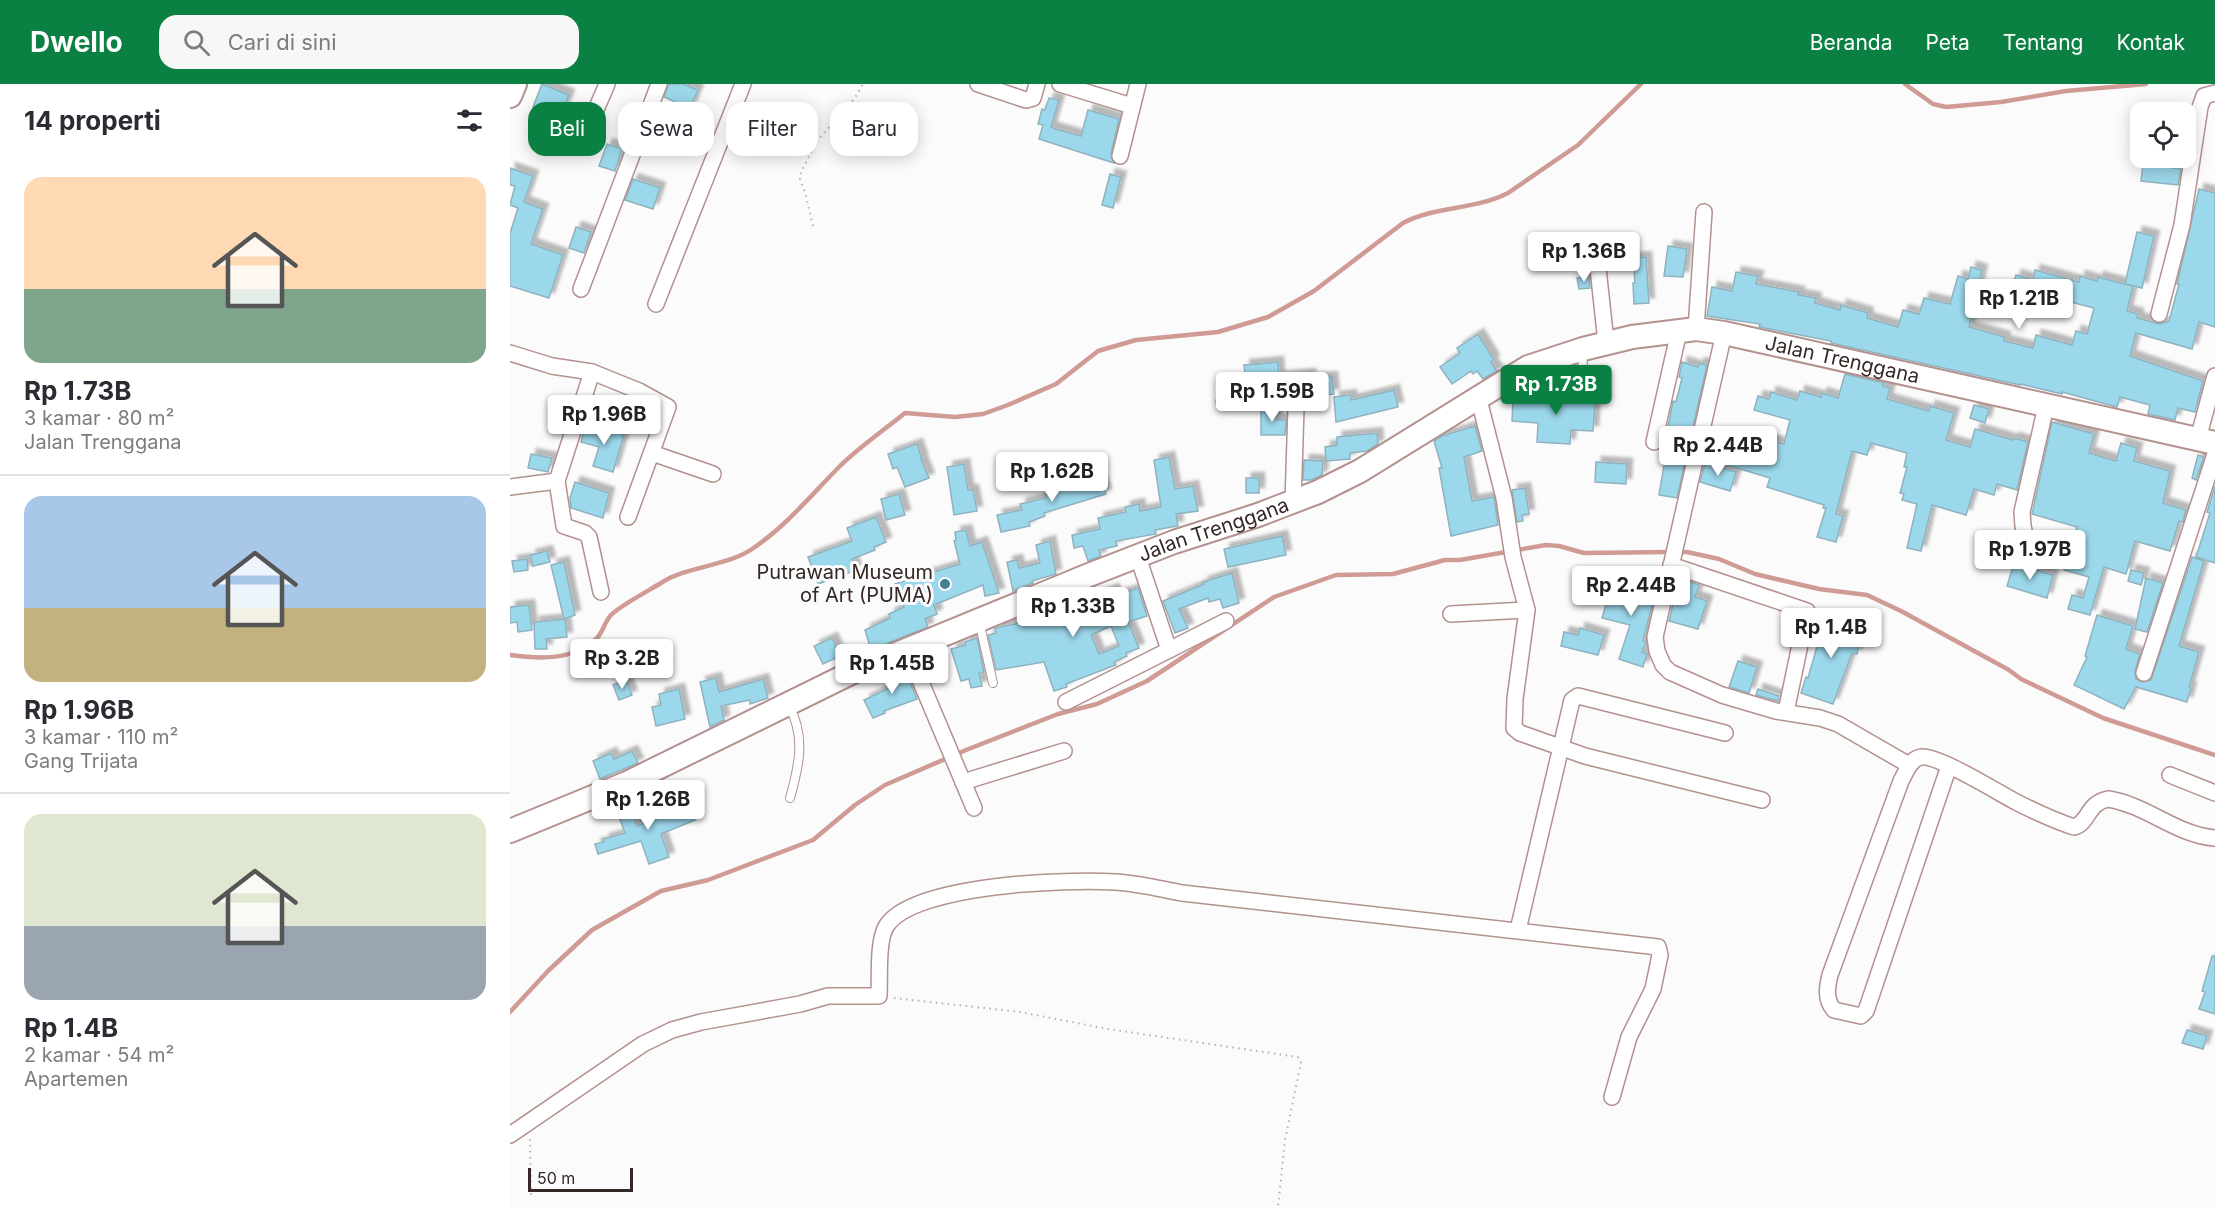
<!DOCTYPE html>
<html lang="id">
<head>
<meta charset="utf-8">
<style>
  :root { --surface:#fff; --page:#f7f7f7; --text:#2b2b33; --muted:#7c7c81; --line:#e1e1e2; --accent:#0b8043 }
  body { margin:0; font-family:Inter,sans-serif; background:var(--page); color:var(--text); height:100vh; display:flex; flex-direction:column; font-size:22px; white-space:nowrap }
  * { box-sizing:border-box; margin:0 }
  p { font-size:20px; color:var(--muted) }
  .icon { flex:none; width:33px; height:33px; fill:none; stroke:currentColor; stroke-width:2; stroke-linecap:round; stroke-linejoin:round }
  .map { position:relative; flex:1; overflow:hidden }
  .sheet { display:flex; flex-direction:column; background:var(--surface); width:510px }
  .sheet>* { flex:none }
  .hud { position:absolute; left:18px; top:18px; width:570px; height:54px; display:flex; gap:12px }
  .tools { position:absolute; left:1620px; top:18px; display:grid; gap:12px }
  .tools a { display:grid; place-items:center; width:66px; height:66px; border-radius:12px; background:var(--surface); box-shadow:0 3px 15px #0003; font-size:30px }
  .scale { position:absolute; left:18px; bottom:15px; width:105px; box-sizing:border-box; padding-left:6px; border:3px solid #342725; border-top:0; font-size:16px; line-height:21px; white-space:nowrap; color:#342725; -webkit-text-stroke:4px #fbfbfb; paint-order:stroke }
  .price { position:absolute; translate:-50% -51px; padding:0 14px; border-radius:6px; background:#fff; color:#222; font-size:20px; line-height:39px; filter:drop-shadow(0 2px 3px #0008) }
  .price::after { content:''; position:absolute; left:50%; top:36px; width:18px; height:14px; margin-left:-9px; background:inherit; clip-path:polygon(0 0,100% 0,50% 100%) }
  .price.active { background:var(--accent); color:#fff }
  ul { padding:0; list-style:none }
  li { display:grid; align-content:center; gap:12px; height:318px; padding:0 24px }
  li+li { border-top:2px solid var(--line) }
  li span { display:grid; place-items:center; height:186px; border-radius:18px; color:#555 }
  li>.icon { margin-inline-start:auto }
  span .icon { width:108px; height:108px; fill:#fffc; stroke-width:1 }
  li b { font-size:26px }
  h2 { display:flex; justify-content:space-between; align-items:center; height:72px; padding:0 24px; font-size:26px }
  .chip { padding:0 21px; border-radius:18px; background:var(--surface); box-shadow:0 3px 15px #0003; font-size:21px; line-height:54px }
  .chip.active { background:var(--accent); color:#fff }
  header { display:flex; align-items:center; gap:36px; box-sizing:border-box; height:84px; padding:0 30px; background:var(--accent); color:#fff }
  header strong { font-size:28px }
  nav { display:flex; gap:33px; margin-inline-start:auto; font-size:21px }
  .search { width:420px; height:54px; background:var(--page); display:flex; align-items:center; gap:15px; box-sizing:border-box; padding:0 21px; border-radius:18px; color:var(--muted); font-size:22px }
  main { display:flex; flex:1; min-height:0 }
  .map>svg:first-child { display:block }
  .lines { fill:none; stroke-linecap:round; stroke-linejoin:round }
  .stream { stroke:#d19b95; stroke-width:4.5 }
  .building { fill:#9cd8eb; stroke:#8fb2be; stroke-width:1.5; fill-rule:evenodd; filter:url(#shadow) }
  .lane-casing { stroke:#b3918d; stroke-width:10 }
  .street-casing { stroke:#b3918d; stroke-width:18 }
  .secondary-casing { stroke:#b3918d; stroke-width:26 }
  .path { stroke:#b4b0af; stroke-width:2; stroke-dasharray:1.5 4.5; stroke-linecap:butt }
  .lane { stroke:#fff; stroke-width:8 }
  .street { stroke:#fff; stroke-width:15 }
  .secondary { stroke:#fff; stroke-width:22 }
  .poi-dot { fill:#408194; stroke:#fbfbfb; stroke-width:2 }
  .labels { text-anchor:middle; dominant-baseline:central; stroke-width:6; stroke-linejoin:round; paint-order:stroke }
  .street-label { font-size:20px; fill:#342725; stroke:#fbfbfb }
  .poi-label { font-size:20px; fill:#342725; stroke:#fbfbfb; text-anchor:end }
</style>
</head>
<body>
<header>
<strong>Dwello</strong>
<div class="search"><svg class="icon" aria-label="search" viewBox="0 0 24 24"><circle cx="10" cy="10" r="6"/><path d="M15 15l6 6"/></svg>Cari di sini</div>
<nav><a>Beranda</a><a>Peta</a><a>Tentang</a><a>Kontak</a></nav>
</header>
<main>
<section class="sheet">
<h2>14 properti<svg class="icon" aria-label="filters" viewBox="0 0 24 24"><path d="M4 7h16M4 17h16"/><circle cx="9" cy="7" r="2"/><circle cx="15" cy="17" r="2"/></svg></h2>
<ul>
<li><span style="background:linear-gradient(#ffd9b3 60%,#7fa58c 0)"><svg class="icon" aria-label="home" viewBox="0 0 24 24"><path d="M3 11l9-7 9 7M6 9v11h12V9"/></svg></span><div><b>Rp 1.73B</b><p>3 kamar · 80 m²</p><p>Jalan Trenggana</p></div></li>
<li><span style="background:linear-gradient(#a9c7e8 60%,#c2b280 0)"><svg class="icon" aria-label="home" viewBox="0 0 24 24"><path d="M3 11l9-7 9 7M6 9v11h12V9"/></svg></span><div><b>Rp 1.96B</b><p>3 kamar · 110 m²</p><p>Gang Trijata</p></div></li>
<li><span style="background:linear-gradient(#dfe7d0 60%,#9aa5b1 0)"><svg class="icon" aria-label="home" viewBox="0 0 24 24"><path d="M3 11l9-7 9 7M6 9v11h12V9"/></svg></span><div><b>Rp 1.4B</b><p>2 kamar · 54 m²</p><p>Apartemen</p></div></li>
</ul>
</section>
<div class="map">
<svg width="1705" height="1123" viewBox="0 0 1705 1123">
  <defs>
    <filter id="shadow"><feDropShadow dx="5.5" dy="-5.5" stdDeviation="1.5" flood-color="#0004"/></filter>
  </defs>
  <rect width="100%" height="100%" fill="#fbfbfb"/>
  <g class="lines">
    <g class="stream">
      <polyline points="1395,0 1423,20 1436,23 1491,18 1556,7 1636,0"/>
      <polyline points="1168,468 1177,468 1209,475 1245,490 1309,505 1357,511 1391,527 1499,586 1511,595 1593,634 1705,671"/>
      <path d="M0,571C29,575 64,577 87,554C93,548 95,537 101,531C111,521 138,507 151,499C179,481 218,483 245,463C278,440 303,409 331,381C351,362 374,346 395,329L445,333L473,330L498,321L546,300L588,267L626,256L708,248L758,233L804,207L893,139C925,122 965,126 998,109L1068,61L1131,0"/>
      <polyline points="0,928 38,887 82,846 151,807 198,796 303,756 345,721 375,701 456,666 548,630 587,620 637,597 764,513 826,491 883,490 935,476 950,476 1036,461 1049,462 1074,469 1160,468"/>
    </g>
  </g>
  <g class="building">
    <polygon points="32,0 59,11 50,33 23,23"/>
    <polygon points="159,0 173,0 188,6 180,24 154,13"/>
    <polygon points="539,14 549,16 541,43 546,45 571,52 578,26 609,35 601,70 604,79 529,55 533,41 528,40 532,25 535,26"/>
    <polygon points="97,60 112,65 105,87 89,82"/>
    <polygon points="1633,80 1671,85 1668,101 1631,97"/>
    <polygon points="0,84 23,92 14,118 33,125 21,160 53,171 39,214 0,202 0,149 8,124 0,121 5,102 0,101"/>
    <polygon points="600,90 611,93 603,124 592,121"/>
    <polygon points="123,95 150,104 143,125 115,116"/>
    <polygon points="1689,105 1705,109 1705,243 1689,238 1682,265 1626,249 1620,272 1693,297 1685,328 1668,324 1665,336 1638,330 1640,321 1610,313 1607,323 1552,308 1552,310 1510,300 1510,301 1321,259 1321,257 1249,243 1250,240 1197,232 1202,203 1222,207 1226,188 1248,192 1246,200 1289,208 1288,211 1306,214 1305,219 1330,226 1331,221 1358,229 1357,234 1388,243 1393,226 1409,230 1414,214 1440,220 1448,192 1458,195 1461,183 1472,186 1459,243 1495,253 1494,257 1523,264 1526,251 1562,261 1566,247 1577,250 1584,224 1502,203 1506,191 1523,196 1525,186 1569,198 1570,192 1587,197 1588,193 1623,202 1617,227 1628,230 1627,234 1650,240 1659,237 1669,200 1667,200"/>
    <polygon points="66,143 81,148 74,169 59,164"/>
    <polygon points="1627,148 1644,152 1632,204 1615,200"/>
    <polygon points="1158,162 1177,165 1173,193 1154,192"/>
    <polygon points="1136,173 1139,219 1124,220 1123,199 1125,199 1123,174"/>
    <polygon points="1079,193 1080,204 1069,205 1067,194"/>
    <polygon points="968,250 984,276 981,278 987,287 973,295 967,287 963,290 961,287 942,300 930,283 950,269 947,264"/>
    <polygon points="768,278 769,293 800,290 801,295 822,293 824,310 801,312 801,314 793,315 789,311 788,305 778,306 765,302 737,306 734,281"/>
    <polygon points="1172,278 1188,283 1189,279 1197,281 1167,414 1149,411 1155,375 1152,375 1163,317 1166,318 1172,294 1169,293"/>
    <polygon points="1335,290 1374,299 1373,302 1380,304 1377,315 1419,327 1420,322 1444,329 1436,356 1460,363 1465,345 1503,356 1504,354 1518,358 1507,406 1487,400 1484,411 1464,405 1456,431 1422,421 1411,467 1397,464 1407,420 1392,416 1394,410 1390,409 1397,383 1394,383 1397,369 1361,359 1357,371 1342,367 1326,430 1333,432 1326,458 1307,453 1316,424 1313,424 1314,421 1257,403 1260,394 1217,381 1221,367 1235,371 1240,351 1274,360 1280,336 1244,326 1248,312 1259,315 1261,308 1287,316 1290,307 1311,313 1312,309 1328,314"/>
    <polygon points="884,306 888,323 826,338 824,313 841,311 841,316"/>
    <polygon points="1060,306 1066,306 1070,318 1085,319 1083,347 1061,346 1060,360 1027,358 1028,339 1002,337 1003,314 1037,316 1038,309 1059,311"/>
    <polygon points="1464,321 1479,325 1475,339 1460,334"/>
    <polygon points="766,322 766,336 776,336 775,351 751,351 751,324"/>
    <polygon points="1542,338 1584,350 1579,369 1606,377 1611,359 1627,364 1624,377 1660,387 1653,419 1676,426 1673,438 1669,437 1660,467 1625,457 1616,490 1594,483 1580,531 1558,525 1562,511 1573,514 1579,493 1554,486 1567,443 1522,430"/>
    <polygon points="76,339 114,351 103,388 83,382 89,363 71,358"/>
    <polygon points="965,342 972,367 954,373 962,417 984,413 988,441 941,452 929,384 932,384 924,357 932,352"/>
    <polygon points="867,349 868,360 857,367 840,369 840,375 816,377 815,363 827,361 827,353"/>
    <polygon points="407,360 412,375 411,375 419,394 395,403 387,383 383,385 378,370"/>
    <polygon points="21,370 42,374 38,388 18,384"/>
    <polygon points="1688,371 1694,373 1686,396 1682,394"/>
    <polygon points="659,373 665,405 683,402 688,427 666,430 668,442 645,446 646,450 606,457 607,462 589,466 591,472 578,477 573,462 564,464 562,451 590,445 588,434 616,428 615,423 629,420 630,427 651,423 644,376"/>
    <polygon points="794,376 813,377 812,391 801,396 793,396"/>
    <polygon points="1086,378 1117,380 1116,400 1085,398"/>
    <polygon points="1195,379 1226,388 1220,407 1190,398"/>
    <polygon points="454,380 458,406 463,406 467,427 444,431 437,383"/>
    <polygon points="588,388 596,410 534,429 535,432 519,438 520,442 491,448 487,431 512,426 510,420 536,414 535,410 572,399 570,395"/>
    <rect x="736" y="394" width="13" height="15"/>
    <polygon points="65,398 99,409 93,434 61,424 60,414"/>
    <polygon points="1705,402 1705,479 1686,473 1700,429 1697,428"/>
    <polygon points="1015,404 1019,430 1012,431 1013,437 1007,438 1002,406"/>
    <polygon points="389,410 395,431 376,436 371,415"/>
    <polygon points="366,433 376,458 364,463 365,466 342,475 346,486 308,500 298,473 342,457 337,444"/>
    <polygon points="456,446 460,462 472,458 489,509 475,512 473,501 424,521 427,530 415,535 418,543 361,566 355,546 380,534 379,530 394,523 385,500 450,480 444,457 446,456 445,448"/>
    <polygon points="772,452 776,471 718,483 714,465"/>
    <polygon points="540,457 546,490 522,497 523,499 503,507 497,478 507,476 509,484 530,479 526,461"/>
    <polygon points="37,467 40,478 23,482 20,471"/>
    <polygon points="1682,473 1694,477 1669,562 1689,568 1679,603 1681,604 1677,618 1626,603 1614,625 1564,601 1577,573 1575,572 1587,531 1623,542 1616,565 1630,570 1625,587 1626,595 1632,598 1641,596"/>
    <polygon points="17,475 18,486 4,488 2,477"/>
    <polygon points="54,478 65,531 54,535 41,481"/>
    <polygon points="1504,479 1519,486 1525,486 1543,491 1537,514 1497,502"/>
    <polygon points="1621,486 1634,489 1631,501 1618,497"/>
    <polygon points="722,489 729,519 713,524 710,515 699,518 698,514 669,525 678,544 665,549 653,517 694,500 693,498"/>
    <polygon points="1636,494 1653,499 1637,548 1625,545"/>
    <polygon points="1169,495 1189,501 1185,513 1197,517 1188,545 1159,537"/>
    <polygon points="1122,498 1146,505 1133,557 1136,558 1132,568 1137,570 1133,583 1109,575 1120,541 1092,534 1102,499 1120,504"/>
    <path d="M628,504L637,532L618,538L629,564L616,569L617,572L604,578L606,581L556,600L557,603L544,607L534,578L486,586L478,551L486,549L485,544L516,538V540L563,522L560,516L575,509L578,516L603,505L606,512ZM601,542L609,562L589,570L581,551Z"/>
    <polygon points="19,521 22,546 8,548 7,538 0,539 0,523"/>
    <polygon points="1307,532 1352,546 1347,570 1342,569 1323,620 1291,609 1296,593 1298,594 1310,552 1302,549"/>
    <polygon points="55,535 57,553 36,555 37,565 25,565 24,538"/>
    <polygon points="1070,544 1094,551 1088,571 1051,562 1054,548 1068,551"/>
    <polygon points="322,554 330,572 313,580 304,562"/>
    <polygon points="467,554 474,588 469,589 472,602 461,604 459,595 451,597 441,565 456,561 455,558"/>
    <polygon points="1228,577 1247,583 1239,609 1219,603"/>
    <polygon points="393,582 407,615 374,627 375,629 363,634 354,616 379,604 378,601 390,597 385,585"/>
    <polygon points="206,594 209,608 253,595 258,614 240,620 240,616 211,622 214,636 200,643 190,598"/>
    <polygon points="116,596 122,611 109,616 103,601"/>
    <polygon points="169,605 175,635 146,642 142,623 151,621 149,610"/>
    <polygon points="1248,605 1269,612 1268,617 1246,611"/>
    <polygon points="122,667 128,679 90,695 83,677 101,669 104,675"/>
    <polygon points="117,717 127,742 153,732 151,727 179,717 185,736 151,750 159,773 139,780 131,757 88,770 85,760 94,758 94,755 115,749 105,722"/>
    <polygon points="1702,872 1705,872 1705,930 1689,925 1695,908 1692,907"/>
    <polygon points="1677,946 1697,952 1693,965 1672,959"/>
  </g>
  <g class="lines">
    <defs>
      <g id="lane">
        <polyline points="1072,310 1073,267"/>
        <polyline points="469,537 483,599"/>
        <path d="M279,622C296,653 289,682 280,714"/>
      </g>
      <g id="street">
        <polyline points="468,0 516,16 523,14 527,0"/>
        <polyline points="550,0 622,22"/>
        <polyline points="85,28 97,0"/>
        <polyline points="610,72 628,0"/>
        <polyline points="1087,175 1096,258"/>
        <polyline points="71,205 149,0"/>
        <polyline points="146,220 233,0"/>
        <polyline points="1649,230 1672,141 1690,23 1694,12 1705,9"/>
        <polyline points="1186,245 1194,128"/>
        <polyline points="1214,249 1145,553 1147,567 1153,581 1160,588 1212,611 1266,627 1310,634 1328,640 1399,681"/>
        <polyline points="0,269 42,282 82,288 129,307 158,323 118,433"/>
        <polyline points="82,288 47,397 54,442 75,449 79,453 91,508"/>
        <polyline points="968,312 994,414 1003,473 1017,526 1005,615 1004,644 1010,649 1075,672 1252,716"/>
        <polyline points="714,318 766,312 783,318 786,324 783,419"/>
        <polyline points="1688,355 1705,292"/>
        <polyline points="1144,358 1169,247"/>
        <polyline points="142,369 203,390"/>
        <polyline points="0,403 47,397"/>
        <polyline points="628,473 659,566 716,537"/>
        <polyline points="1521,477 1513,442 1512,428 1536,322"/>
        <polyline points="1161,481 1297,527 1276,628"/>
        <polyline points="941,530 1017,526"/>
        <polyline points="397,565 464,724"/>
        <polyline points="1634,589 1705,370"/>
        <polyline points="556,618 659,566"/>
        <path d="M1439,682L1356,927L1351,932L1324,926C1315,916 1317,903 1320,891L1391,697C1396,688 1400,675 1411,673C1427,670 1490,710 1508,719C1526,728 1545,737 1564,743C1579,739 1577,719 1598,715C1637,721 1666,751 1705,754"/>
        <polyline points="1660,691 1705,709"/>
        <polyline points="453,698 554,667"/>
        <polyline points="1008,846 1062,616 1068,612 1215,649"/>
        <path d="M0,1051L133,960L162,946L191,938L290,920L318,912H369C370,894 367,855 377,841C406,800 557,795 605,798C627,799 650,805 672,809L1148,863L1150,871L1143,905L1119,953L1102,1013"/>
      </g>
      <g id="secondary">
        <polyline points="0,12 5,0"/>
        <path id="s1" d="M0,747L117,699L345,587L579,491L664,458L748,431L808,408L850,387L1018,283L1073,265L1122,253L1186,245L1214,249L1705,359"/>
      </g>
    </defs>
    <use href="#lane" class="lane-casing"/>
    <use href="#street" class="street-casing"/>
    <use href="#secondary" class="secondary-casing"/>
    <g class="path">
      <polyline points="303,142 295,108 290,96 290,91 306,58 345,14 353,0"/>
      <polyline points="1312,529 1357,536"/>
      <polyline points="384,914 510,928 598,945 788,973 791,978 775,1056 768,1123"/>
      <polyline points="20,1055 21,1115"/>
    </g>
    <use href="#lane" class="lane"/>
    <use href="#street" class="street"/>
    <use href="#secondary" class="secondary"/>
  </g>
  <circle class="poi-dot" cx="435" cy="500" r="6"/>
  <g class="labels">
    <g class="street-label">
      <text stroke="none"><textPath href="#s1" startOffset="1444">Jalan Trenggana</textPath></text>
      <text stroke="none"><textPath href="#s1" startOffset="766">Jalan Trenggana</textPath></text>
    </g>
    <g class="poi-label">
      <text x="423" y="488">Putrawan Museum<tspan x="423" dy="23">of Art (PUMA)</tspan></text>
    </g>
  </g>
</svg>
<div class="tools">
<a><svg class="icon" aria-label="locate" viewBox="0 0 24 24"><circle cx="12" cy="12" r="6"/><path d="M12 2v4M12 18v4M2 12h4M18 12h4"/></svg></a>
</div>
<div class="scale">50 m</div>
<b class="price" style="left:1074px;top:199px">Rp 1.36B</b>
<b class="price" style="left:1509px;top:246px">Rp 1.21B</b>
<b class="price active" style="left:1046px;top:332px">Rp 1.73B</b>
<b class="price" style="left:762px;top:339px">Rp 1.59B</b>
<b class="price" style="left:94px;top:362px">Rp 1.96B</b>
<b class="price" style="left:1208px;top:393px">Rp 2.44B</b>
<b class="price" style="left:542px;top:419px">Rp 1.62B</b>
<b class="price" style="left:1520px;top:497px">Rp 1.97B</b>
<b class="price" style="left:1121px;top:533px">Rp 2.44B</b>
<b class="price" style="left:563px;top:554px">Rp 1.33B</b>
<b class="price" style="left:1321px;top:575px">Rp 1.4B</b>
<b class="price" style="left:112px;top:606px">Rp 3.2B</b>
<b class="price" style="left:382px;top:611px">Rp 1.45B</b>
<b class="price" style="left:138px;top:747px">Rp 1.26B</b>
<div class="hud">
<a class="chip active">Beli</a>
<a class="chip">Sewa</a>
<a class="chip">Filter</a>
<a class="chip">Baru</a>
</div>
</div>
</main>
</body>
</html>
